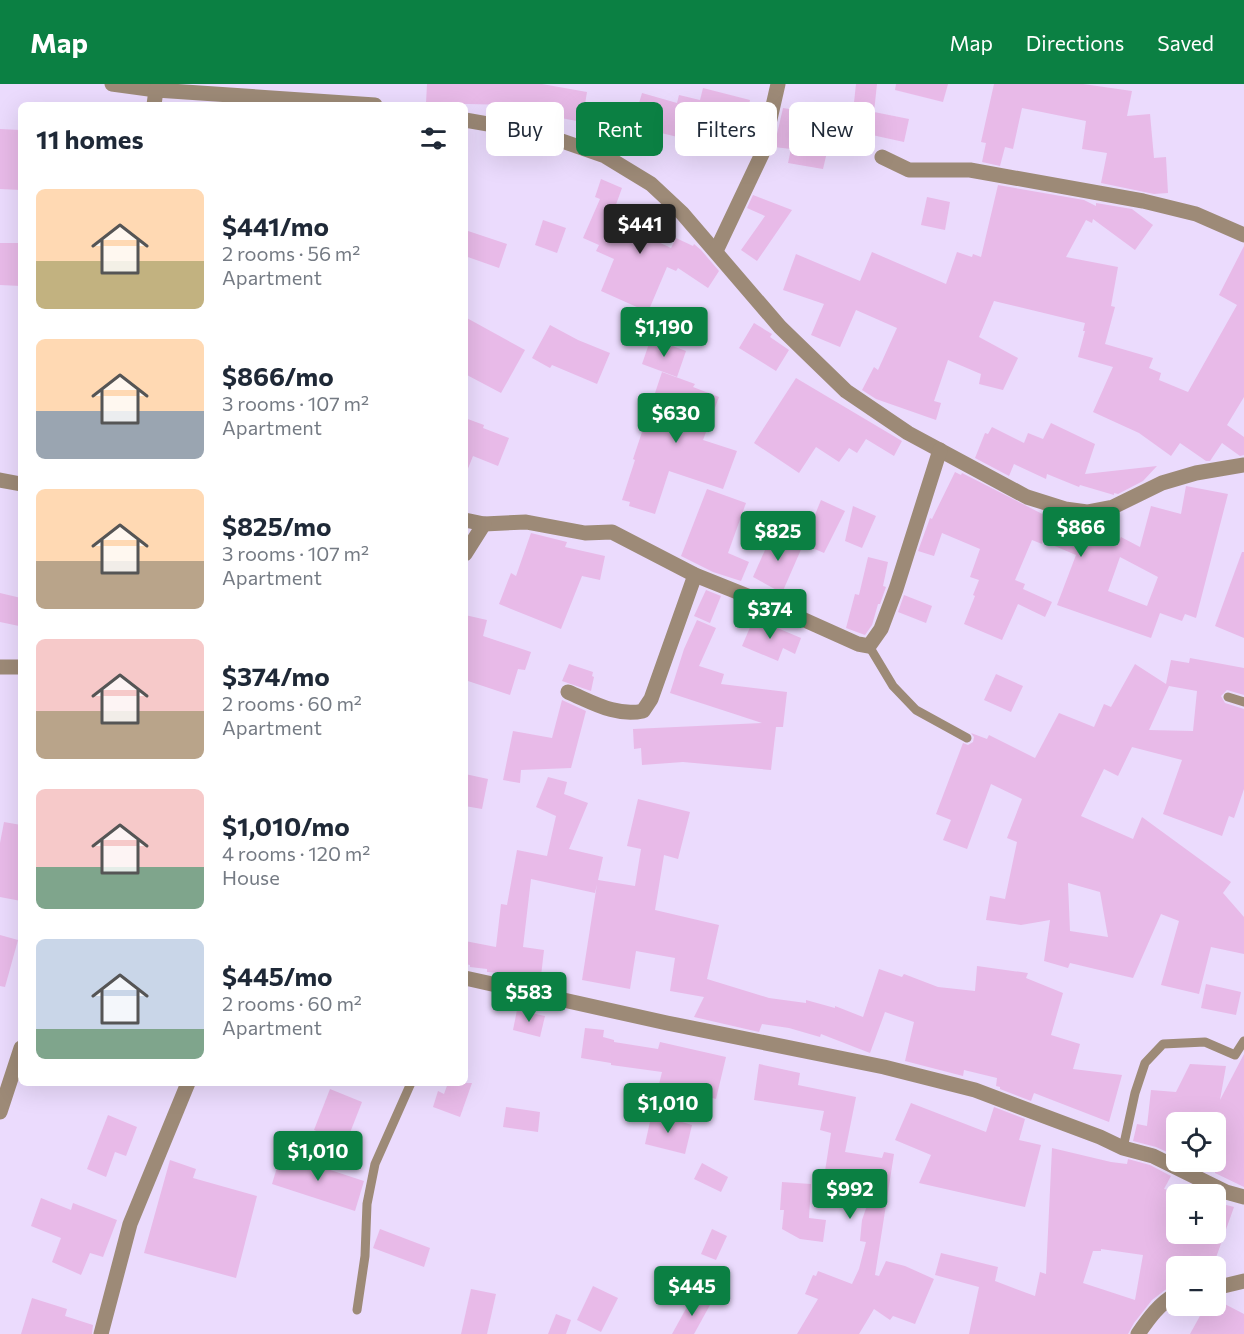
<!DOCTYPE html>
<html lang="en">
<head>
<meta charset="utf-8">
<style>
  :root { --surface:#fff; --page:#f2f2f3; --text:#1f2937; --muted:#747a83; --accent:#0b8043 }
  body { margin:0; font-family:Commissioner,sans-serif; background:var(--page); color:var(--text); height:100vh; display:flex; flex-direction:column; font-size:22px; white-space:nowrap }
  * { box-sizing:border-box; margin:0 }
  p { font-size:20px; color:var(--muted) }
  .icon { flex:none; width:33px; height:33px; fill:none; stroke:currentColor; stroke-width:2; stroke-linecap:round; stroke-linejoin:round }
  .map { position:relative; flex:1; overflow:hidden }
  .side { position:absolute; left:18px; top:18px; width:450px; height:984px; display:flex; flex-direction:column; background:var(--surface); border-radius:9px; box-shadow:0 6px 24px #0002 }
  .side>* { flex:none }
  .banner { position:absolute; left:486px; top:18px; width:570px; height:54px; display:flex; gap:12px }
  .tools { position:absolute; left:1166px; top:1028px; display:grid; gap:12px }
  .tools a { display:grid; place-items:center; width:60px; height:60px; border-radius:9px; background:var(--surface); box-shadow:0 6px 24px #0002; font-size:30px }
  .price { position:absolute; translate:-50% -51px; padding:0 14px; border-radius:6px; background:var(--accent); color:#fff; font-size:20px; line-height:39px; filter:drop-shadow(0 2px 3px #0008) }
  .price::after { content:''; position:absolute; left:50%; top:36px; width:18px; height:14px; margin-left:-9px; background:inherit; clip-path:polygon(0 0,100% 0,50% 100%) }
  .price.current { background:#222; color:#fff }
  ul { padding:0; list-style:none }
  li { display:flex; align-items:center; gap:18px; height:150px; padding:0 18px }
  li span { display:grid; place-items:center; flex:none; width:168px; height:120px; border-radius:9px; color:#555 }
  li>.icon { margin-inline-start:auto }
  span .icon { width:72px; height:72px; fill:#fffc; stroke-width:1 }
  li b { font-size:26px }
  h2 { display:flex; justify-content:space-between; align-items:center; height:72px; padding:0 18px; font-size:26px }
  .chip { padding:0 21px; border-radius:9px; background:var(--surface); box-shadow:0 6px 24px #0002; font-size:21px; line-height:54px }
  .chip.current { background:var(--accent); color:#fff }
  header { display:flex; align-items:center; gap:36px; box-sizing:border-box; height:84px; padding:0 30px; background:var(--accent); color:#fff }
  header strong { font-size:28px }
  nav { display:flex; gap:33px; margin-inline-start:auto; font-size:21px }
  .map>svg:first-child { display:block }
  .building { fill:#e8bae8; fill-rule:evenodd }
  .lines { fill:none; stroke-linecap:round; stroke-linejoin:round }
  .service { stroke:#9d8a77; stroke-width:9 }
  .minor { stroke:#9d8a77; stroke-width:15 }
</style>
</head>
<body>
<header>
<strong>Map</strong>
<nav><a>Map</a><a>Directions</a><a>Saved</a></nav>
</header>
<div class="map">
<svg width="1244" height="1250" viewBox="0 0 1244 1250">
  <rect width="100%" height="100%" fill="#ebdbfd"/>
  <g class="building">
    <polygon points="427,0 542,0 587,8 582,38 513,25 514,21 426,19"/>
    <polygon points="856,0 877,0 874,28 909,35 904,58 872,51 871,67 849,65"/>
    <polygon points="896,0 948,0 943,18 895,6"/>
    <polygon points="994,0 1083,0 1132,7 1127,32 1150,30 1154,74 1166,73 1168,109 1154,110 1101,99 1107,69 1082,65 1086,37 1022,24 1013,65 1005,63 1000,82 982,78 986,59 981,58"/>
    <polygon points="703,4 750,16 748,25 761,29 754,60 750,60 748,71 689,61 690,56 653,47 650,58 629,53 642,9 677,19 679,11 700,16"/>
    <polygon points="783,24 802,27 797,58 814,61 813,66 827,68 823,85 788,79 791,65 774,63"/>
    <polygon points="0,45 21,46 21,106 0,105"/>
    <polygon points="601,95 622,104 614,126 622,130 618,139 671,164 676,154 693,162 694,160 701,166 719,187 708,204 678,184 676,187 667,183 648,228 601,207 614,175 596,167 599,161 583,154 600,115 595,113"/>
    <polygon points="998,101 1084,116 1096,122 1096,119 1132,125 1153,141 1135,166 1093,135 1092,139 1086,136 1066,173 1118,183 1111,222 1115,223 1105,260 1153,274 1149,284 1161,289 1159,296 1188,308 1237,221 1219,211 1244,162 1244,313 1227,341 1244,353 1244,371 1240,372 1222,359 1210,377 1206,377 1180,359 1171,372 1139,349 1093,328 1113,283 1078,273 1085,247 1083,247 1085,239 994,217 979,253 1018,274 1003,306 979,300 981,290 948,276 934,317 941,319 936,336 876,315 862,306 874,283 878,286 897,244 856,226 840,263 811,251 824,220 783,206 796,170 860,197 872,168 946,200 957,168 972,173 973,170 981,173"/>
    <polygon points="753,111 792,126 757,177 741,166 765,132 747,124"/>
    <polygon points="927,113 950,118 945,146 921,141"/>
    <polygon points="543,136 566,144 557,169 535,161"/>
    <polygon points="465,146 507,160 499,184 465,172"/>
    <polygon points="0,159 21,159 21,202 0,201"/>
    <polygon points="465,233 525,266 501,309 465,290"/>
    <polygon points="754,239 772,250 770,253 789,266 776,287 739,264"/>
    <polygon points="550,241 578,256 610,269 597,300 552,281 550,284 532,274"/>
    <polygon points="651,254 686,267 677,293 642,280"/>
    <polygon points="662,288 695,300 693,303 719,313 703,356 737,367 723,405 669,387 655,430 629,422 630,418 622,416 635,376 633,375"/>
    <polygon points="796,294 902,357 894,372 866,355 857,369 849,364 839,378 816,363 799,389 754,359"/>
    <polygon points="465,334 484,341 483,344 509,354 498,382 473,372 467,387 465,386"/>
    <polygon points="1051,339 1095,360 1085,390 1157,382 1143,397 1118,410 1114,409 1114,411 1080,401 1079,403 1047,390 1046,395 1014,380 1009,392 975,374 985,349 988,350 992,343 1024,359 1028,349 1043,355"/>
    <path d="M955,388L961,391L962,389L1060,439L1062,434L1066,435L1119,457L1121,453L1140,463L1151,422L1181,430L1186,402L1228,410L1196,534L1185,530L1182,537L1160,529L1151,554L1057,521L1076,471L1043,457L1042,460L1032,456L1015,496L1025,500L1023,505L1052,518L1045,533L1018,520L1002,556L964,540L975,512L973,511L979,496L970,493L980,465L942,449L934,472L918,467L930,434L932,435ZM1120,473L1158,493L1147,522L1108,507Z"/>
    <polygon points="707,405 746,419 728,469 749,478 741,497 713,488 681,472"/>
    <polygon points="821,416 845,427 824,469 803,460"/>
    <polygon points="853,422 876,432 862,464 845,457"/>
    <polygon points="773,448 803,461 782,509 753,493"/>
    <polygon points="531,449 567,458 565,463 605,472 600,496 582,492 561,545 499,520 511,489 516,492"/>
    <polygon points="1242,468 1244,468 1244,554 1215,542"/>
    <polygon points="868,473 888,478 883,502 886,503 880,520 878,520 872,541 865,551 846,544 855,510 859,511"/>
    <polygon points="706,506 721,512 710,539 694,532"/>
    <polygon points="0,509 21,514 19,542 0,538"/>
    <polygon points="904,511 932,522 926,539 898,528"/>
    <polygon points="465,531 487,536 483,552 531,568 525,586 518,585 510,611 465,596"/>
    <polygon points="754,534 801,554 795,570 783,564 778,577 742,562"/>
    <polygon points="697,536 716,544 699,582 724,590 721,600 787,608 783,643 776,643 771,686 683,678 642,681 641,664 634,665 633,645 762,639 670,609 684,565"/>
    <path d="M1190,574L1244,584V611L1227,606L1221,612L1225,619L1244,625V705L1234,734L1229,732L1222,752L1163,730L1182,676L1132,663L1118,692L1104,685L1081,732L1133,755L1142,733L1231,798L1223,809L1244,833V870L1211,863L1199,910L1161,901L1179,837L1161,830L1133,894L1070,879L1068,884L1044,877L1050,836L1021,841L986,836L990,812L1005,815L1017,758L1007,754L1022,715L991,700L967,765L943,756L951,736L936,730L963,659L968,661L973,658L974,653L971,649L987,655L989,651L1035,674L1059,629L1094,643L1104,620L1111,623L1135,580L1166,600L1171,576L1189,579ZM1169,602L1197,607L1193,647L1149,646ZM1068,799L1100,808L1108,853L1070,847Z"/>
    <polygon points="569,580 593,588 592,592 594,593 591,607 562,597"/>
    <polygon points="996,590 1023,602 1011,628 984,616"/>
    <polygon points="562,616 586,627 571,684 521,686 520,699 503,696 513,647 552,654"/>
    <polygon points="465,690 488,695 482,725 465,722"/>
    <polygon points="548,693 567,698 564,710 588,719 569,765 603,773 598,796 635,802 641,765 627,762 638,715 690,728 678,775 664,771 655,826 719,841 707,895 769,914 806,919 806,916 835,924 835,922 863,933 879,885 902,893 904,890 938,903 975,907 977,882 1028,889 1026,894 1063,909 1051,951 1080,960 1073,985 1122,991 1109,1038 1034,1009 1031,1017 1000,1005 1000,1003 996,1002 997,994 964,986 963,992 905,977 914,938 885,928 870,969 821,950 820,953 789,944 762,940 759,948 694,933 704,913 670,907 675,874 636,867 630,905 582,896 597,800 595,809 531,795 523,863 544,866 541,892 487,888 487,885 470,883 470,881 465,880 465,857 496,863 501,820 507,821 517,766 547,772 556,732 536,723"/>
    <polygon points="4,738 21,741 21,817 0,813 0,759"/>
    <polygon points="0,851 18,856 5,903 0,902"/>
    <polygon points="1206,900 1241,908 1236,931 1201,924"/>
    <polygon points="517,926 545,932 540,953 513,946"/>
    <polygon points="585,944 604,946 603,953 614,956 614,958 658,965 660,958 726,973 716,1015 659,1000 662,988 611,981 611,979 581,974"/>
    <polygon points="1244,970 1244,1103 1215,1089 1215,1038 1176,1038 1176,1072 1156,1063 1133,1057 1137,1040 1147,1042 1151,1006 1176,1008 1190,980 1226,982 1220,1016"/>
    <polygon points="759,980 800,989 798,1001 856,1013 845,1068 882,1074 884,1068 894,1070 875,1191 879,1192 886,1177 905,1182 934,1195 915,1240 893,1232 890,1236 874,1225 859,1250 797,1250 818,1215 805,1210 813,1191 816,1192 818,1187 852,1200 859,1185 866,1158 860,1157 862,1136 875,1098 847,1093 847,1090 825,1087 831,1049 820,1046 824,1027 754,1016"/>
    <polygon points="448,999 472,999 460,1033 433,1023 438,1007 444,1010"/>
    <polygon points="330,1005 362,1018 346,1059 314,1046"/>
    <polygon points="911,1019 986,1048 994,1023 1025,1035 1019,1056 1041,1061 1025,1123 919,1099 931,1071 895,1056"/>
    <polygon points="506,1023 540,1028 538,1048 503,1043"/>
    <polygon points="652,1029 692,1041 685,1070 645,1060"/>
    <polygon points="108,1031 137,1043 126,1072 115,1068 106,1093 87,1085"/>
    <path d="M1052,1064L1111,1078L1127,1080L1128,1075L1150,1081L1171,1092L1164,1105L1176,1108V1149H1215V1118L1234,1123L1213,1182H1176V1200L1165,1206L1152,1216L1134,1239L1128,1250H969L979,1203L935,1191L941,1169L998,1183L995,1197L1035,1212L1040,1188L1046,1190ZM1101,1165L1143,1171L1135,1216L1083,1199L1093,1167H1101Z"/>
    <polygon points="281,1070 364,1097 355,1127 272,1100"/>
    <polygon points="170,1076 196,1085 193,1094 257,1112 236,1194 144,1169"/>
    <polygon points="702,1079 728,1093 721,1108 694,1095"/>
    <polygon points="782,1098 811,1100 809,1134 826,1136 823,1158 800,1155 782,1145 784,1126 780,1126"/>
    <polygon points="41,1114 71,1126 73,1119 117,1136 103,1173 90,1169 81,1191 52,1178 61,1154 31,1142"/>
    <polygon points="380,1145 430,1164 424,1183 373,1164"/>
    <polygon points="712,1145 727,1152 716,1176 701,1170"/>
    <polygon points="593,1202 618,1214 601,1248 577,1236"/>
    <polygon points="471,1205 496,1210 487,1250 461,1250"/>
    <polygon points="693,1212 710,1221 694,1250 672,1250"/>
    <polygon points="32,1214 67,1225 65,1232 93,1241 92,1250 21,1250"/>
    <polygon points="1215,1215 1244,1230 1244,1250 1190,1250 1206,1221 1215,1221"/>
    <polygon points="556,1230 571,1236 566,1250 548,1250"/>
  </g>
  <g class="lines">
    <g class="service">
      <polyline points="869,562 893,602 916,626 967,654"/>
      <polyline points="1228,613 1244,618"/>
      <polyline points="1123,1064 1135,1009 1145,979 1163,960 1205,958 1235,971 1244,957"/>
      <polyline points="357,1226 365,1172 367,1120 375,1080 411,999"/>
    </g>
    <g class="minor">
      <polyline points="112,0 156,6 375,21"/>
      <polyline points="154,21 156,6"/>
      <polyline points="465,36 539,49 605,72 651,100 682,129 780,243 846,307 908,349 1027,413 1065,425 1087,428 1113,423 1162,399 1196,389 1244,381"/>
      <polyline points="882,73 909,86 970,86 1143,117 1196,130 1244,151"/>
      <polyline points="716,167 762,70 778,0"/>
      <polyline points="0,396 21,400"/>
      <polyline points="465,436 484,440 526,438 585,449 612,448 695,491 780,525 858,560 869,562 881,545 896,505 940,366"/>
      <polyline points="465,470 484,440"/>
      <polyline points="0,583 21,583"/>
      <path d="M568,608C592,618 616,633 643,627L651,615L695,491"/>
      <polyline points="465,894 667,939 884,983 975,1006 1100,1053 1123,1064 1153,1072 1226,1108 1244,1113"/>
      <polyline points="0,1028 21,964"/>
      <polyline points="1215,1204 1244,1197"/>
      <polyline points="101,1250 130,1140 188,999"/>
      <path d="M1138,1250C1149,1234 1159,1220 1176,1210"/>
    </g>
  </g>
</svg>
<div class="tools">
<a><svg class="icon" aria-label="locate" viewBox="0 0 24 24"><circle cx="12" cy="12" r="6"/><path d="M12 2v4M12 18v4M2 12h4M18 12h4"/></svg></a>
<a>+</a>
<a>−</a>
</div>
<b class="price current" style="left:640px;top:171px">$441</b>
<b class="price" style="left:664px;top:274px">$1,190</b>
<b class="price" style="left:676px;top:360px">$630</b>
<b class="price" style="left:1081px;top:474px">$866</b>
<b class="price" style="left:778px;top:478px">$825</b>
<b class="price" style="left:770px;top:556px">$374</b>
<b class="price" style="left:529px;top:939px">$583</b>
<b class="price" style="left:668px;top:1050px">$1,010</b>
<b class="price" style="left:318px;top:1098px">$1,010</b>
<b class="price" style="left:850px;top:1136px">$992</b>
<b class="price" style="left:692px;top:1233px">$445</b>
<div class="banner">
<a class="chip">Buy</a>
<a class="chip current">Rent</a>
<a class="chip">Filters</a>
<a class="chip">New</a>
</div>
<section class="side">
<h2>11 homes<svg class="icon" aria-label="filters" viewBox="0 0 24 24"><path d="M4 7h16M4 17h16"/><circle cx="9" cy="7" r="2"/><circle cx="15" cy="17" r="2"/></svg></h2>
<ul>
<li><span style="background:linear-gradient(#ffd9b3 60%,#c2b280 0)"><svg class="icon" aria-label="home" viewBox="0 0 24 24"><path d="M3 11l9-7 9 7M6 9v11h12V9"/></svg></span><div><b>$441/mo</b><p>2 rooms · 56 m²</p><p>Apartment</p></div></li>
<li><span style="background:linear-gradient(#ffd9b3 60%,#9aa5b1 0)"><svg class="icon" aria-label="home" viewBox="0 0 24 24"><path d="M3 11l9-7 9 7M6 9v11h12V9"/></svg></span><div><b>$866/mo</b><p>3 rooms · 107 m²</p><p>Apartment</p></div></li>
<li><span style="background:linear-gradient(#ffd9b3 60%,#b9a48a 0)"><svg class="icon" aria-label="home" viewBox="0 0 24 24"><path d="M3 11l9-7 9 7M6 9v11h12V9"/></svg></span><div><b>$825/mo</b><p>3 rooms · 107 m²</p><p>Apartment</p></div></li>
<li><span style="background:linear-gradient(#f6c9c9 60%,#b9a48a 0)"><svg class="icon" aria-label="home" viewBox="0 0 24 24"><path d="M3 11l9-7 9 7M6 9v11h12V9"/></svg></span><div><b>$374/mo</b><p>2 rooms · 60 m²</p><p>Apartment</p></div></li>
<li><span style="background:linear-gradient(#f6c9c9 65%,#7fa58c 0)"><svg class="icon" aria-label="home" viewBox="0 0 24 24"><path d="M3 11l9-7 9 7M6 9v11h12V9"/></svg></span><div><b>$1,010/mo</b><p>4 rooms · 120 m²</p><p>House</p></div></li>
<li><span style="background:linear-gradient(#c9d6e8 75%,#7fa58c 0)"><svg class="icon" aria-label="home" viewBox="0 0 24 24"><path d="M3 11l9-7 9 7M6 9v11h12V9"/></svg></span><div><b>$445/mo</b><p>2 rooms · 60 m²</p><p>Apartment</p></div></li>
</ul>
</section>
</div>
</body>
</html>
